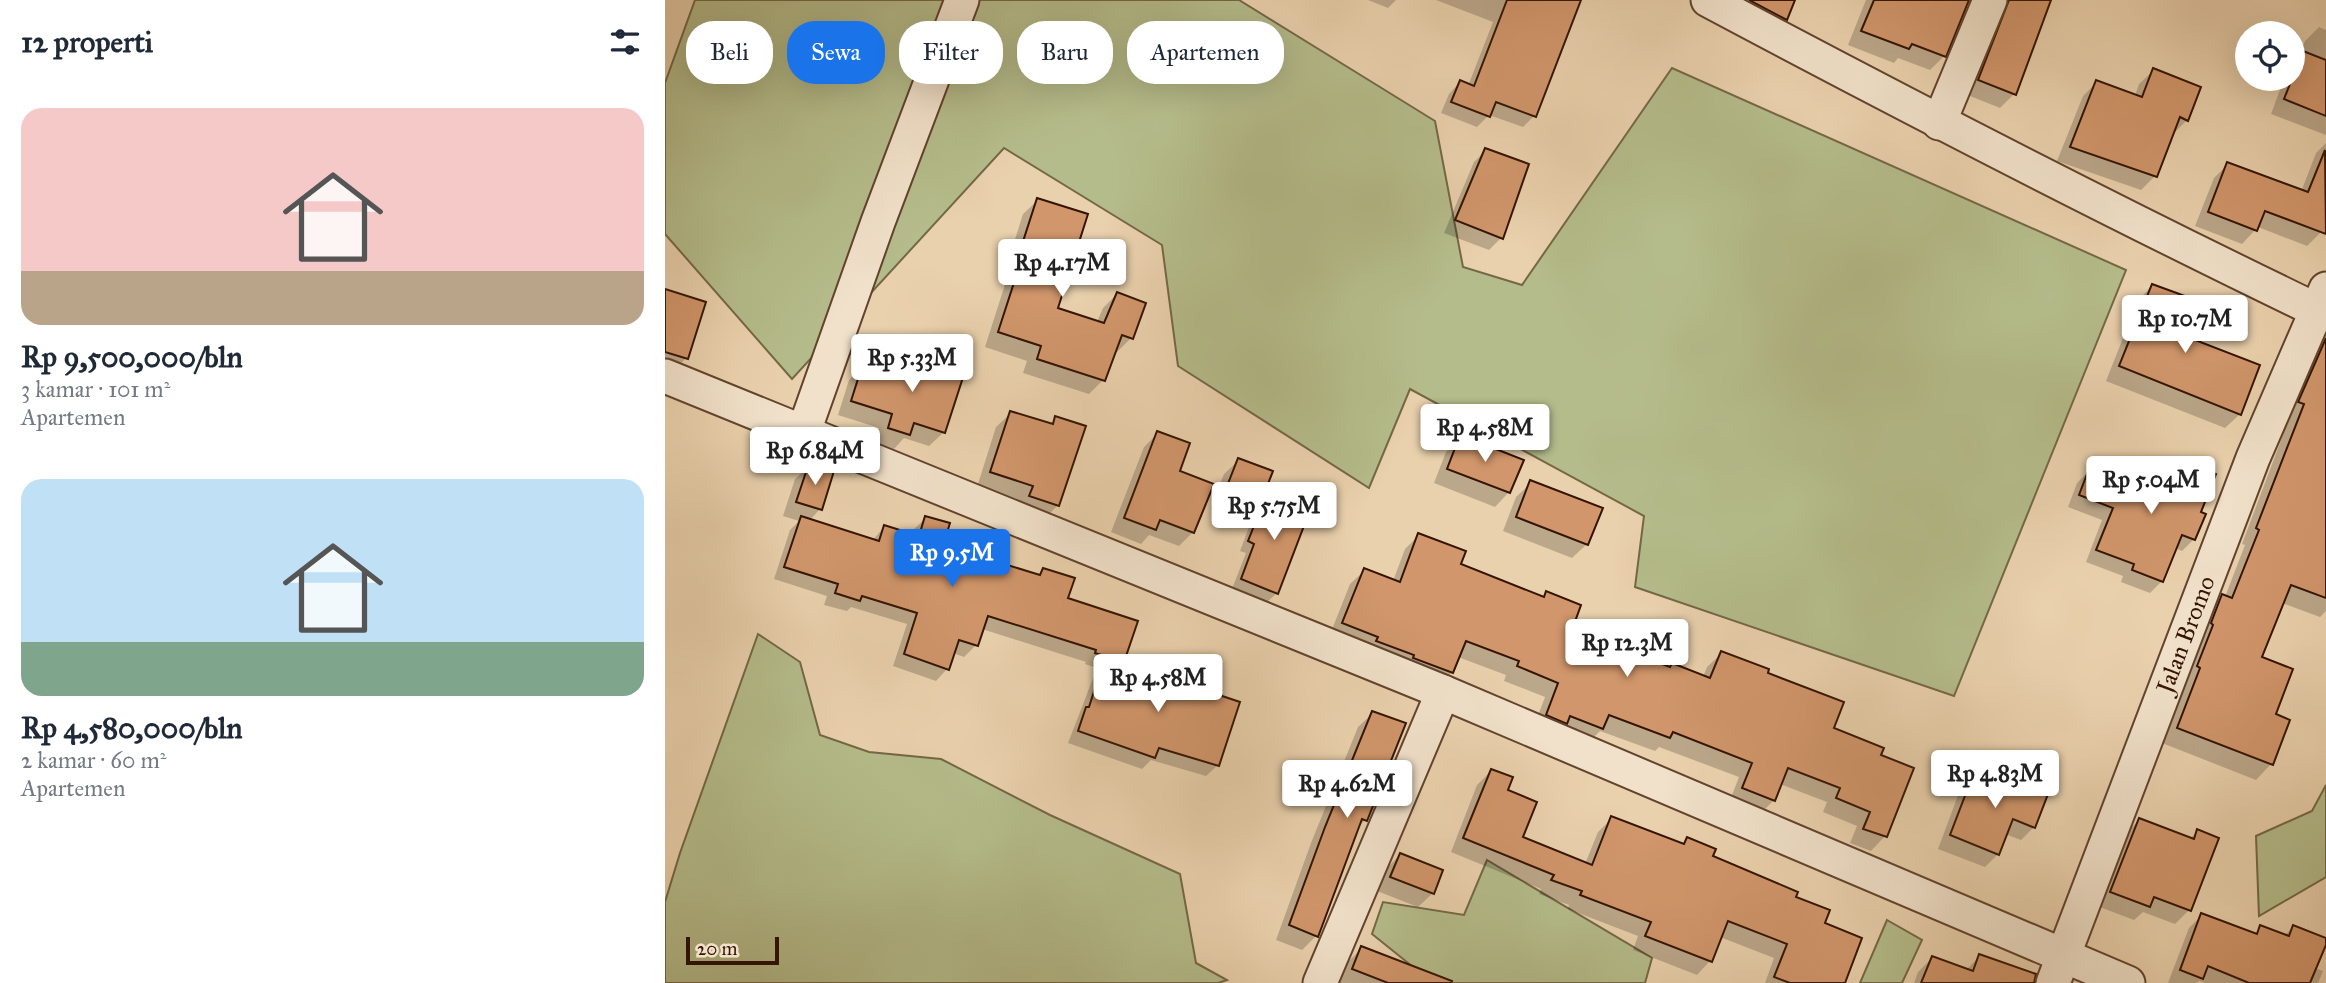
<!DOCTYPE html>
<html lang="id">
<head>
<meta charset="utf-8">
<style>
  :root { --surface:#fff; --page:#f6f6f7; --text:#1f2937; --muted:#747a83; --accent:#1a73e8 }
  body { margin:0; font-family:"IM FELL Great Primer",serif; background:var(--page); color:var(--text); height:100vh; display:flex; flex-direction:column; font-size:26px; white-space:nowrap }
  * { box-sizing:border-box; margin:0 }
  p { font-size:23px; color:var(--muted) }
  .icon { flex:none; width:38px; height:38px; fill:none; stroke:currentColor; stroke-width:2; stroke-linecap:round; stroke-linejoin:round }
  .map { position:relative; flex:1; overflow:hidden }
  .side { display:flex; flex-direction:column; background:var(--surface); width:665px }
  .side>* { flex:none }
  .guide { position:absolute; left:21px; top:21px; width:665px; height:63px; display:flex; gap:14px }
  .tools { position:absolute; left:1570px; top:21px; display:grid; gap:14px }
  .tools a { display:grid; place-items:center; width:70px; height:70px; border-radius:50%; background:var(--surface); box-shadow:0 7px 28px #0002; font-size:35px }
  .scale { position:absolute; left:21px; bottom:18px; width:93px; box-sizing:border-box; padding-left:7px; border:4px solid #341402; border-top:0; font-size:19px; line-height:24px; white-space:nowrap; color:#341402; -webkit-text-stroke:5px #f1e1ca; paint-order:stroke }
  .price { position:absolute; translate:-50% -60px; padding:0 16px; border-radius:7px; background:#fff; color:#222; font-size:23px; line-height:46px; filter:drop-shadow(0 2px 4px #0008) }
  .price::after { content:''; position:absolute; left:50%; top:42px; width:21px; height:16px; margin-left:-10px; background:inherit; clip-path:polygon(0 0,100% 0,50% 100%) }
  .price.on { background:var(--accent); color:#fff }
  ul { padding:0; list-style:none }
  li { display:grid; align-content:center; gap:14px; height:371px; padding:0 21px }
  li span { display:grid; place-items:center; height:217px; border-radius:21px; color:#555 }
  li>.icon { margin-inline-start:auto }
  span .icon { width:126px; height:126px; fill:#fffc; stroke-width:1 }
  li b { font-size:30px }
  h2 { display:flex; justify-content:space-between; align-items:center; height:84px; padding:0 21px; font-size:30px }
  .chip { padding:0 24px; border-radius:28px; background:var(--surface); box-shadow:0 7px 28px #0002; font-size:24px; line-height:63px }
  .chip.on { background:var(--accent); color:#fff }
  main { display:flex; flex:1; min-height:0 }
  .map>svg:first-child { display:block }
  .green { fill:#b5bc8b; stroke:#746846; stroke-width:2 }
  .shadow { fill:#0003 }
  .building { fill:#d1966b; stroke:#341402; stroke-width:2 }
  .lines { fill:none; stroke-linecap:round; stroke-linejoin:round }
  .minor-casing { stroke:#62432d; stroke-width:37 }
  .minor { stroke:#f1e1ca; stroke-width:33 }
  .labels { text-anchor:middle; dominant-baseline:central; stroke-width:5; stroke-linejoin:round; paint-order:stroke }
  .street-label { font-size:24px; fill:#341402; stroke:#f1e1ca }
</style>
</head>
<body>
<main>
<section class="side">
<h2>12 properti<svg class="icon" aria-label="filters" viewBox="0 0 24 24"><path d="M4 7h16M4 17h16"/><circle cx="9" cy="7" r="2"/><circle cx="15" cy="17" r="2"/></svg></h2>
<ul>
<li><span style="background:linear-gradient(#f6c9c9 75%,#b9a48a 0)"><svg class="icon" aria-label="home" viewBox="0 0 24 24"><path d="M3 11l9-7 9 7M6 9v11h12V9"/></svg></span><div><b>Rp 9,500,000/bln</b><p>3 kamar · 101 m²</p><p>Apartemen</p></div></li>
<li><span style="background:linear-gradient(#bfe0f5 75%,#7fa58c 0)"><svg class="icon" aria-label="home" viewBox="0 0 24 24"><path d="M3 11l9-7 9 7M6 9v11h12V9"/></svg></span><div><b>Rp 4,580,000/bln</b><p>2 kamar · 60 m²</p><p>Apartemen</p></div></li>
</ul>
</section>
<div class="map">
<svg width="1661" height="983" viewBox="0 0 1661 983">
  <rect width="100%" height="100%" fill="#ead1ad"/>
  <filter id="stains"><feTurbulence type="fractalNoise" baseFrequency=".00286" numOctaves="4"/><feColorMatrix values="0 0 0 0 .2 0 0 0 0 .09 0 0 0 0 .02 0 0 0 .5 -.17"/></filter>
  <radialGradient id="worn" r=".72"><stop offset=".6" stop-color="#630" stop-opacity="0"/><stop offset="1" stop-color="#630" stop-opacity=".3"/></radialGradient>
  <g class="green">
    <polygon points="30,0 574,0 770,121 798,267 857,285 1007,68 1461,270 1289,696 970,587 979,516 745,389 704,488 513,366 497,245 339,148 127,379 0,234 0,83"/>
    <polygon points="93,634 135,662 155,735 204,752 276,759 385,815 515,874 531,963 562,980 553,983 0,983 0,902 15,853"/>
    <polygon points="1661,785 1661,877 1594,916 1591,836 1647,811"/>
    <polygon points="822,860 987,958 980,983 768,983 707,934 718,902 799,915"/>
    <polygon points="1222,920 1257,940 1237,983 1195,983"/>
  </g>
  <g class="shadow">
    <polygon points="703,0 731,0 723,8"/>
    <polygon points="771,0 915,0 869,116 858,127 824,115 812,127 776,113 784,94 795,82 803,86 828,22"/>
    <polygon points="1085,0 1128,0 1121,19 1107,33 1078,18"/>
    <polygon points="1201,0 1302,0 1279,56 1265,70 1233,58 1229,63 1183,45"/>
    <polygon points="1323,0 1385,0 1349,94 1335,108 1300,94"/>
    <polygon points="1654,27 1661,30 1661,135 1606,114 1619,79 1628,79 1628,63 1634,57 1640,41"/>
    <polygon points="1489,70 1522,120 1508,134 1490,176 1476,190 1392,161 1418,96 1432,82 1470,96 1474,84"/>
    <polygon points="1661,143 1661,220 1656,232 1642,246 1593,227 1577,244 1530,226 1549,178 1563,164 1636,192 1651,153"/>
    <polygon points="821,150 836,238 824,250 779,233 809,162"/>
    <polygon points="373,200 391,309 432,322 438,308 452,294 466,338 452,352 449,351 438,380 424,394 358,373 362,361 320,347 344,272 340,271 358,214"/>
    <polygon points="1487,286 1515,336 1575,414 1560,428 1441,381 1473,300"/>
    <polygon points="0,291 21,358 7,373 0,370"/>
    <polygon points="1656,351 1661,353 1661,611 1655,617 1617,603 1595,658 1609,715 1606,764 1591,780 1497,743 1521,683 1518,682 1542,612 1557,596 1560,597 1580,545 1577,544 1624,419 1619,417 1641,367"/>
    <polygon points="245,362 270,370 278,362 279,432 264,446 239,438 229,449 210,442 214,428 173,415 184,380 198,365 231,376"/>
    <polygon points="346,413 384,425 391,418 393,505 379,519 351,510 355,500 312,487 331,427"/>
    <polygon points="493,433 512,472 528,532 514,546 484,535 476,544 446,532 479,447"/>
    <polygon points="796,437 844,492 830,507 769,483 781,452"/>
    <polygon points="574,460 594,503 602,495 612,593 602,602 567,589 581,553 575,551 591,508 578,521 546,508 559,474"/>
    <polygon points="1511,460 1533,513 1529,539 1517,551 1510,548 1497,581 1485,593 1456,582 1458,576 1421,562 1437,520 1403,507 1412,483 1424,471 1489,496 1499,472"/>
    <polygon points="145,465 155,509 144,521 207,541 219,527 247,536 249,529 261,518 278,538 308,556 372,576 378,570 401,599 458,661 455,664 553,765 541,776 486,760 477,769 403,743 432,668 420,664 421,662 317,629 311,645 299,657 288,653 282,669 271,681 228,666 242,624 186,607 182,611 159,605 162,596 109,579 125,530 134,521 118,516 130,479"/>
    <polygon points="866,483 922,544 907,558 838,531 851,497"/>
    <polygon points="754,535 794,565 877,598 882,593 904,631 1004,669 1038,677 1042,667 1057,653 1100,674 1167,729 1214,756 1220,836 1206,851 1185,843 1192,826 1158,812 1162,802 1115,784 1109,800 1095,814 1064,803 1074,777 994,747 990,751 935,731 923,743 868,729 880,697 839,681 841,675 793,657 787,672 773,687 664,637 685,584 700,570 728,581 740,549"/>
    <polygon points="708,713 700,820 692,828 651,936 637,950 611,940 646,843 693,727"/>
    <polygon points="1311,769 1369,827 1356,840 1340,834 1333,854 1320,867 1273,849 1298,782"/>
    <polygon points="826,771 841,791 856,838 920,864 933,832 947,818 1016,845 1022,839 1046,857 1129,898 1158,924 1178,983 1100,983 1109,958 1055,937 1045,961 1032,975 968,950 973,936 903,909 904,905 874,894 876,889 786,852 812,785"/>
    <polygon points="1474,820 1525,839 1533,831 1524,910 1510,924 1478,912 1469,920 1432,906 1460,834"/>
    <polygon points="735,855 768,893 753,907 712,891 721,869"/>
    <polygon points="1537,915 1588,935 1596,927 1619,936 1628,927 1661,940 1650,968 1658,971 1653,983 1540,983 1534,981 1531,983 1503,983 1524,928"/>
    <polygon points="697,948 744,983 674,983 682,963"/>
    <polygon points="1315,956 1335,983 1249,983 1253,972 1267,958 1301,970"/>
  </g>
  <g class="building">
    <polygon points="842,0 916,0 871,117 831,102 825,117 786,102 795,80 809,86"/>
    <polygon points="1084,0 1130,0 1122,20"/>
    <polygon points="1209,0 1304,0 1281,57 1247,44 1244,49 1196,31"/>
    <polygon points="1344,0 1386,0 1351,95 1313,80"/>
    <polygon points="1638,51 1661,60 1661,116 1619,99"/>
    <polygon points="1488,68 1536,87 1523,121 1515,117 1492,177 1405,147 1431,80 1477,97"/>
    <polygon points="820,148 864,164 838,239 790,220"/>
    <polygon points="1660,150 1661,234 1600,211 1592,231 1543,212 1562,162 1643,192"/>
    <polygon points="372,198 423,214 393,308 439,323 452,292 481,303 468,339 457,335 440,381 372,359 376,346 333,332 357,258 353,257"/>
    <polygon points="1487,284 1531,300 1517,335 1595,365 1576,415 1454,366"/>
    <polygon points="0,289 41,302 23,359 0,352"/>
    <polygon points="1661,338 1661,598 1626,585 1597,657 1628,669 1611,714 1625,720 1608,765 1512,728 1535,668 1532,666 1548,625 1546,623 1557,594 1567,598 1594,530 1591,528 1639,404 1633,402"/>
    <polygon points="245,360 275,369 278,360 301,368 280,433 249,423 245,435 223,428 227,414 186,401 198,363 239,377"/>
    <polygon points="345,411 388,424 390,416 421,426 394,506 364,496 368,486 325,472"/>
    <polygon points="492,431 525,443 515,471 549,484 529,533 495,520 491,530 459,518"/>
    <polygon points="795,435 859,460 845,493 782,469"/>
    <polygon points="573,458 608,471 594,507 559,494"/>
    <polygon points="1510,458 1551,474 1536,512 1541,514 1530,540 1517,535 1498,582 1467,570 1469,564 1431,550 1448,508 1414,495 1424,469 1495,496"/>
    <polygon points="144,463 169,471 157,510 131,502"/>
    <polygon points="865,480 938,508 923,545 851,517"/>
    <polygon points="602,493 645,510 613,594 576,579 589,544 583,541"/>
    <polygon points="136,516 214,541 219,525 254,536 260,516 285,523 281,536 313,547 310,555 375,575 378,568 410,578 403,598 473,621 459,662 430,653 431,650 323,616 313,646 294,640 284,670 239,654 252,613 197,596 195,601 170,593 173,584 119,567"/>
    <polygon points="753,533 801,551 796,564 879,597 881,591 916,605 907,630 1005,667 1007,663 1045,678 1056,651 1104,669 1103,673 1179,702 1169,728 1219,748 1216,755 1249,768 1222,837 1198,829 1205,812 1171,798 1175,788 1123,768 1110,801 1077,788 1087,763 1008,732 1005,738 944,715 938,729 905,716 902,724 881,715 893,683 852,666 854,661 801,641 788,673 748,658 749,655 711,641 713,637 677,623 699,568 735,582"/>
    <polygon points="440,657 575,702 554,766 494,748 490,758 413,731 421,707 424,707"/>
    <polygon points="707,711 741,723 702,821 697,819 653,937 624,925 660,827"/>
    <polygon points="1311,767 1383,794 1370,828 1348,819 1334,855 1285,835"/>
    <polygon points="826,769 848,777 843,790 872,802 858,837 927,865 946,816 1019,844 1022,837 1051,849 1048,856 1133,892 1131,897 1165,910 1160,923 1197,938 1180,983 1125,983 1109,977 1122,944 1063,921 1047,962 980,936 986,922 915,895 917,891 886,880 889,875 798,838"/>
    <polygon points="1474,818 1529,839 1532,829 1554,838 1526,911 1489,897 1485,907 1445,892"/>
    <polygon points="735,853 778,870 769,894 725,877"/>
    <polygon points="1536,913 1592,934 1595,925 1624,936 1628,925 1661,938 1661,945 1645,983 1584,983 1543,966 1538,979 1515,970"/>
    <polygon points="696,946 787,981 786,983 723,983 687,969"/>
    <polygon points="1314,954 1371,974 1369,983 1256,983 1267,956 1308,971"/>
  </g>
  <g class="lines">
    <defs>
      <g id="minor">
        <path d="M1043,0C1244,107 1446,211 1651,310"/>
        <polyline points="1274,123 1325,0"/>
        <polyline points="0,376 778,692 1463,983"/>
        <polyline points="138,434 213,222 297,0"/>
        <polyline points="655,983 778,692"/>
        <path id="s1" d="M1388,983L1588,458L1661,289"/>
      </g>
    </defs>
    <use href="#minor" class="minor-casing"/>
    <use href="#minor" class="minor"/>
  </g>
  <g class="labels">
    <g class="street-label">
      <text stroke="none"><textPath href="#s1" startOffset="373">Jalan Bromo</textPath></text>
    </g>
  </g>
  <rect width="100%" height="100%" filter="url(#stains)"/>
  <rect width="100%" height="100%" fill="url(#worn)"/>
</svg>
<div class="tools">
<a><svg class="icon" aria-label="locate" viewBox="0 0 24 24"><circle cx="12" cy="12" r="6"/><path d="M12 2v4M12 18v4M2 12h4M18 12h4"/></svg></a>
</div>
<div class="scale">20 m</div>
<b class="price" style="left:397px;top:299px">Rp 4.17M</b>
<b class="price" style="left:1520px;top:355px">Rp 10.7M</b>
<b class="price" style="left:247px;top:394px">Rp 5.33M</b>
<b class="price" style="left:820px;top:464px">Rp 4.58M</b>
<b class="price" style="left:150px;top:487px">Rp 6.84M</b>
<b class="price" style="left:1486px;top:516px">Rp 5.04M</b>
<b class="price" style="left:609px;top:542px">Rp 5.75M</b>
<b class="price on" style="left:287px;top:589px">Rp 9.5M</b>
<b class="price" style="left:962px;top:679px">Rp 12.3M</b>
<b class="price" style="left:493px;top:714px">Rp 4.58M</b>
<b class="price" style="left:1330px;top:810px">Rp 4.83M</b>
<b class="price" style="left:682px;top:820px">Rp 4.62M</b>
<div class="guide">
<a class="chip">Beli</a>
<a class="chip on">Sewa</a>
<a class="chip">Filter</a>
<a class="chip">Baru</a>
<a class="chip">Apartemen</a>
</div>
</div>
</main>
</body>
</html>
